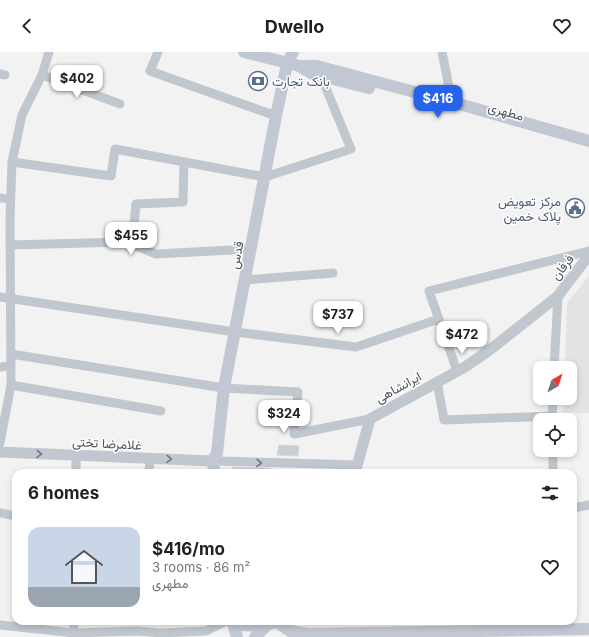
<!DOCTYPE html>
<html lang="en">
<head>
<meta charset="utf-8">
<style>
  :root { --surface:#fff; --page:#f6f6f6; --text:#202124; --muted:#757577; --line:#e0e0e0; --accent:#2563eb }
  body { margin:0; font-family:Inter,Vazirmatn,sans-serif; background:var(--page); color:var(--text); height:100vh; display:flex; flex-direction:column; font-size:15px; white-space:nowrap }
  * { box-sizing:border-box; margin:0 }
  p { font-size:13px; color:var(--muted) }
  .icon { flex:none; width:22px; height:22px; fill:none; stroke:currentColor; stroke-width:2; stroke-linecap:round; stroke-linejoin:round }
  .map { position:relative; flex:1; overflow:hidden }
  .side { position:absolute; left:12px; top:417px; width:565px; height:156px; display:flex; flex-direction:column; background:var(--surface); border-radius:12px; box-shadow:0 2px 6px #0003 }
  .side>* { flex:none }
  .needle { width:26px; rotate:39deg }
  .tools { position:absolute; left:533px; top:309px; display:grid; gap:8px }
  .tools a { display:grid; place-items:center; width:44px; height:44px; border-radius:8px; background:var(--surface); box-shadow:0 2px 6px #0003; font-size:20px }
  .price { position:absolute; translate:-50% -34px; padding:0 9px; border-radius:8px; background:#fff; color:#222; font-size:13px; line-height:26px; filter:drop-shadow(0 1px 2px #0008) }
  .price::after { content:''; position:absolute; left:50%; top:24px; width:12px; height:9px; margin-left:-6px; background:inherit; clip-path:polygon(0 0,100% 0,50% 100%) }
  .price.on { background:var(--accent); color:#fff }
  ul { padding:0; list-style:none }
  li { display:flex; align-items:center; gap:12px; height:100px; padding:0 16px }
  li+li { border-top:1px solid var(--line) }
  li span { display:grid; place-items:center; flex:none; width:112px; height:80px; border-radius:12px; color:#555 }
  li>.icon { margin-inline-start:auto }
  span .icon { width:48px; height:48px; fill:#fffc; stroke-width:1 }
  li b { font-size:17px }
  h2 { display:flex; justify-content:space-between; align-items:center; height:48px; padding:0 16px; font-size:17px }
  header { display:flex; justify-content:space-between; align-items:center; height:52px; padding:0 16px; background:var(--surface); font-size:18px; font-weight:700 }
  .map>svg:first-child { display:block }
  .education { fill:#e4e3e3 }
  .building { fill:#cccdd3; stroke:#d6d7dc }
  .lines { fill:none; stroke-linecap:round; stroke-linejoin:round }
  .minor { stroke:#c1c7ce; stroke-width:9 }
  .tertiary { stroke:#c1c7ce; stroke-width:11 }
  .secondary { stroke:#c1c8d3; stroke-width:12 }
  .oneway { stroke:#6e767f }
  .labels { text-anchor:middle; dominant-baseline:central; stroke-width:3; stroke-linejoin:round; paint-order:stroke }
  .service-label { font-size:13px; fill:#4e5e75; stroke:#fff; text-anchor:start }
  .street-label { font-size:13px; fill:#4b535d; stroke:#fff }
</style>
</head>
<body>
<header><svg class="icon" aria-label="back" viewBox="0 0 24 24"><path d="M15 5l-7 7 7 7"/></svg>Dwello<svg class="icon" aria-label="heart" viewBox="0 0 24 24"><path d="M12 20l-8-8c-3-5 5-10 8-4 3-6 11-1 8 4z"/></svg></header>
<div class="map">
<svg width="589" height="585" viewBox="0 0 589 585">
  <rect width="100%" height="100%" fill="#f3f2f2"/>
  <polygon class="education" points="589,224 589,361 563,361 564,346 570,346 570,316 565,316 567,251"/>
  <g class="building">
    <polygon points="279,393 299,394 298,404 277,403"/>
    <polygon points="232,415 271,416 271,421 234,421"/>
  </g>
  <g class="lines">
    <g class="minor">
      <polyline points="158,0 150,19 276,64"/>
      <polyline points="442,0 452,50"/>
      <polyline points="0,22 5,23"/>
      <polyline points="42,23 120,52"/>
      <polyline points="12,110 111,124 115,97 265,125 351,97 321,24"/>
      <polyline points="0,146 10,147"/>
      <polyline points="10,193 125,190 156,202 251,197"/>
      <polyline points="132,193 136,152 183,150 184,110"/>
      <polyline points="245,228 333,221"/>
      <polyline points="0,245 235,280 356,295 439,267"/>
      <polyline points="11,302 224,336 298,340 294,382 370,367"/>
      <polyline points="0,315 11,314"/>
      <polyline points="554,316 558,244"/>
      <polyline points="457,319 429,239 589,199"/>
      <polyline points="437,330 444,368 552,364"/>
      <polyline points="11,333 161,359"/>
      <polyline points="552,368 553,346"/>
      <polyline points="0,391 11,333 10,165 12,110 22,63 42,23 49,0"/>
      <polyline points="553,398 553,421"/>
      <polyline points="76,403 76,421"/>
      <polyline points="220,409 357,413"/>
      <polyline points="149,421 150,407"/>
      <polyline points="573,456 589,453"/>
      <polyline points="0,461 16,464"/>
      <polyline points="0,573 74,581 137,579 161,581 206,579 226,569"/>
      <polyline points="73,585 74,569"/>
    </g>
    <g class="tertiary">
      <polyline points="0,400 213,409"/>
      <polyline points="355,421 370,367 465,315 491,297 558,244 589,203"/>
    </g>
    <g class="secondary">
      <polyline points="244,0 300,14 317,14 452,50 589,89"/>
      <polyline points="301,15 313,22 369,36"/>
      <polyline points="214,421 213,409 217,401 224,336 276,64 287,12 293,0"/>
      <path d="M231,569C241,576 268,574 278,569"/>
      <polyline points="277,570 290,579 307,582 589,577"/>
      <polyline points="233,571 237,585"/>
      <polyline points="255,585 267,573"/>
    </g>
  </g>
  <defs><path id="oneway-chevron" d="M-2-3.5L2.5 0L-2 3.5" fill="none" stroke-width="1.6" stroke-linecap="round" stroke-linejoin="round"/></defs>
  <g class="oneway">
    <use href="#oneway-chevron" transform="translate(39 402) rotate(2)"/>
    <use href="#oneway-chevron" transform="translate(169 407) rotate(3)"/>
    <use href="#oneway-chevron" transform="translate(259 411) rotate(2)"/>
  </g>
  <defs>
    <symbol id="bank-ring" viewBox="-11 -11 22 22"><circle r="9.5" fill="#fff" stroke="#5c6f8a" stroke-width="1.5"/><path d="M-6-4H6V4H-6ZM0-2.3a2.3 2.3 0 1 0 0 4.6a2.3 2.3 0 1 0 0-4.6Z" fill="#5c6f8a"/></symbol>
    <symbol id="civic-ring" viewBox="-11 -11 22 22"><circle r="9.5" fill="#fff" stroke="#5c6f8a" stroke-width="1.5"/><path d="M-.6-6.5H3V-4.5H.6V-3L4-1V1h2V6H-6V1h2V-1L-.6-3ZM-1.2 2.5V6h2.4V2.5Z" fill="#5c6f8a"/></symbol>
  </defs>
  <g fill-rule="evenodd">
    <use href="#bank-ring" x="247" y="18" width="22" height="22"/>
    <use href="#civic-ring" x="564" y="145" width="22" height="22"/>
  </g>
  <g class="labels">
    <g class="service-label">
      <text x="272" y="29">بانک تجارت</text>
      <text x="561" y="149" text-anchor="end">مرکز تعویض<tspan x="561" dy="15">پلاک خمین</tspan></text>
    </g>
    <g class="street-label">
      <text transform="translate(506 59) rotate(16)">مطهری</text>
      <text transform="translate(236 203) rotate(-79)">قدس</text>
      <text transform="translate(562 215) rotate(-53)">فرفان</text>
      <text transform="translate(398 335) rotate(-29)">ایرانشاهی</text>
      <text transform="translate(107 391) rotate(3)">غلامرضا تختی</text>
    </g>
  </g>
</svg>
<div class="tools">
<a><svg class="needle" viewBox="-14 -14 28 28"><path d="M0-13l5 13h-10z" fill="#e53935"/><path d="M0 13l5-13h-10z" fill="#757577"/></svg></a>
<a><svg class="icon" aria-label="locate" viewBox="0 0 24 24"><circle cx="12" cy="12" r="6"/><path d="M12 2v4M12 18v4M2 12h4M18 12h4"/></svg></a>
</div>
<b class="price" style="left:77px;top:47px">$402</b>
<b class="price on" style="left:438px;top:67px">$416</b>
<b class="price" style="left:131px;top:204px">$455</b>
<b class="price" style="left:338px;top:283px">$737</b>
<b class="price" style="left:462px;top:303px">$472</b>
<b class="price" style="left:284px;top:382px">$324</b>
<section class="side">
<h2>6 homes<svg class="icon" aria-label="filters" viewBox="0 0 24 24"><path d="M4 7h16M4 17h16"/><circle cx="9" cy="7" r="2"/><circle cx="15" cy="17" r="2"/></svg></h2>
<ul>
<li><span style="background:linear-gradient(#c9d6e8 75%,#9aa5b1 0)"><svg class="icon" aria-label="home" viewBox="0 0 24 24"><path d="M3 11l9-7 9 7M6 9v11h12V9"/></svg></span><div><b>$416/mo</b><p>3 rooms · 86 m²</p><p>مطهری</p></div><svg class="icon" aria-label="heart" viewBox="0 0 24 24"><path d="M12 20l-8-8c-3-5 5-10 8-4 3-6 11-1 8 4z"/></svg></li>
</ul>
</section>
</div>
</body>
</html>
